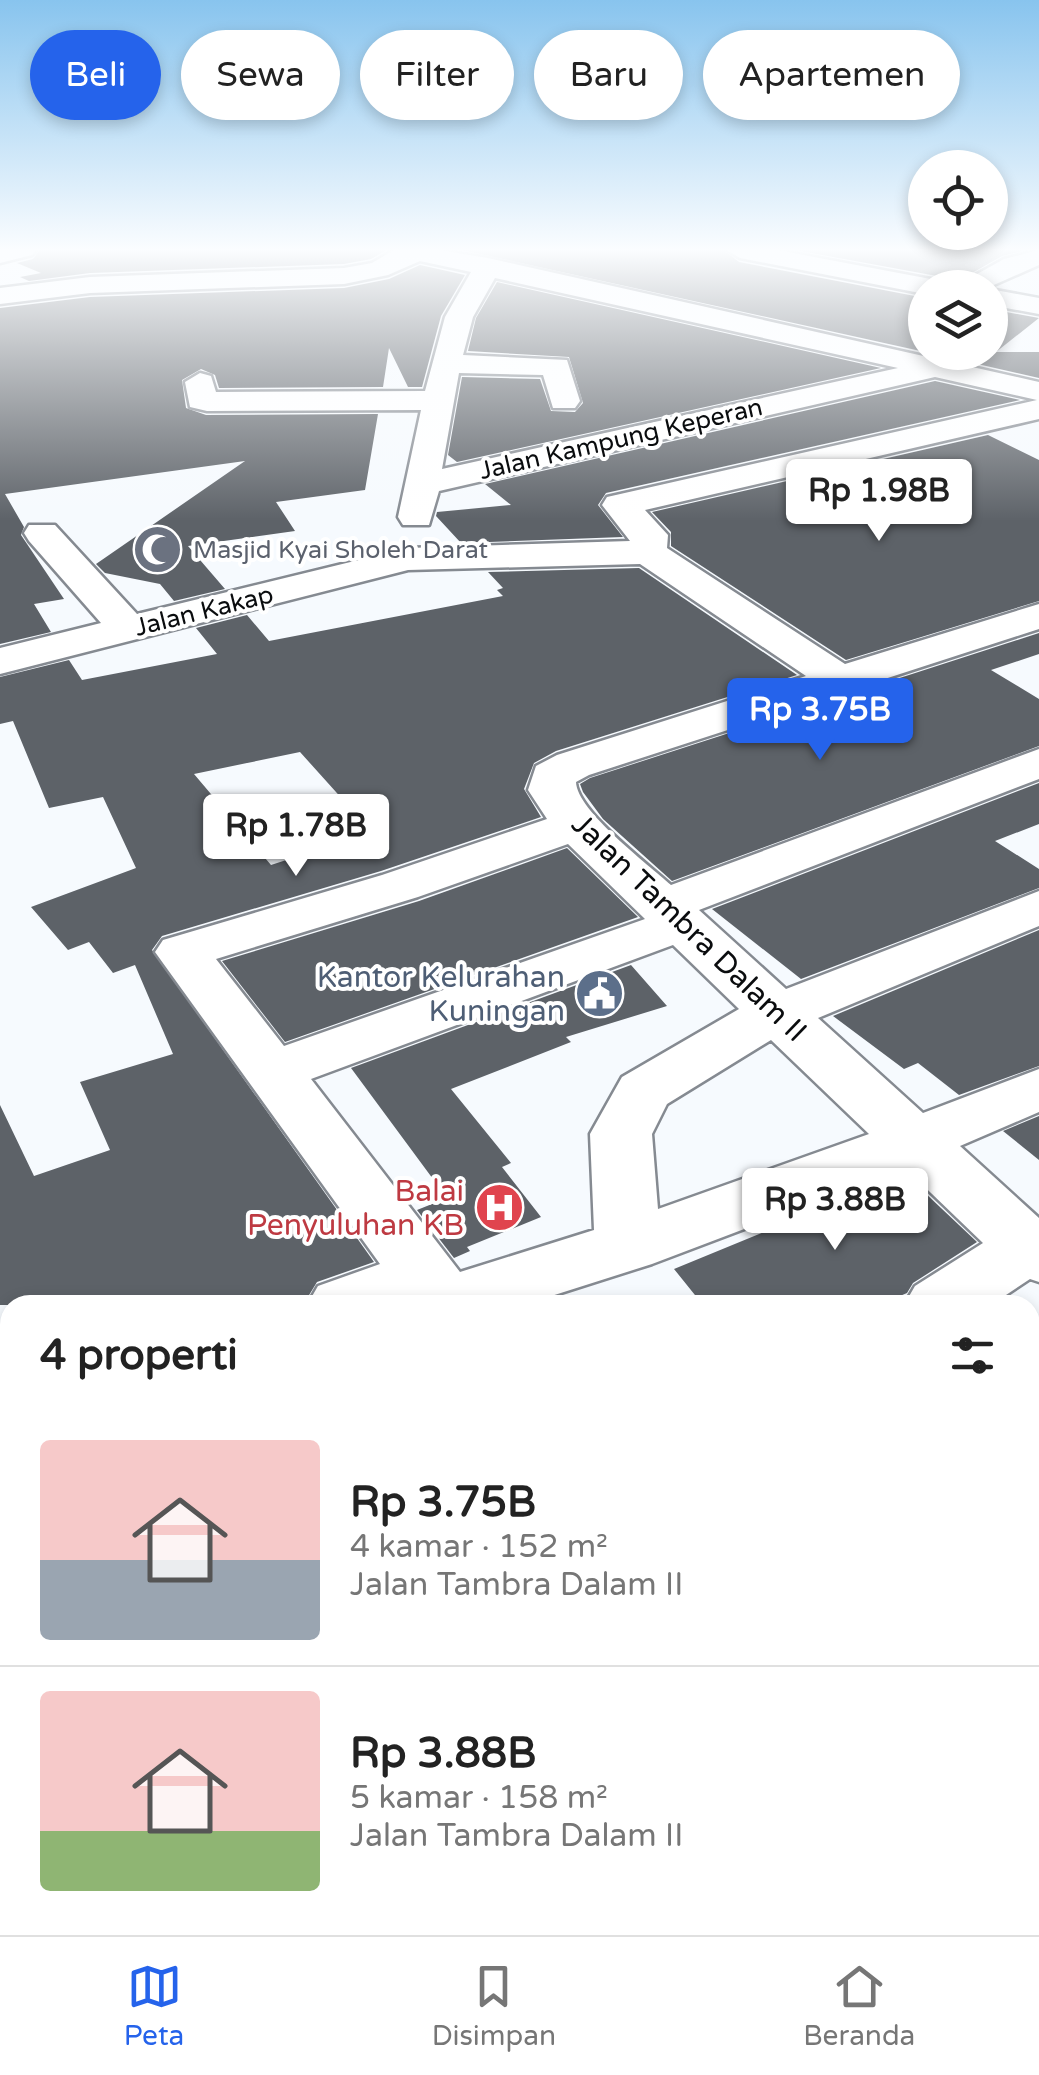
<!DOCTYPE html>
<html lang="id">
<head>
<meta charset="utf-8">
<style>
  :root { --surface:#fff; --page:#f6f6f6; --text:#222; --muted:#767676; --line:#e0e0e0; --accent:#2563eb }
  body { margin:0; font-family:"Varela Round",sans-serif; background:var(--page); color:var(--text); height:100vh; display:flex; flex-direction:column; font-size:38px; white-space:nowrap }
  * { box-sizing:border-box; margin:0 }
  p { font-size:32px; color:var(--muted) }
  .icon { flex:none; width:55px; height:55px; fill:none; stroke:currentColor; stroke-width:2; stroke-linecap:round; stroke-linejoin:round }
  .map { position:relative; flex:1; overflow:hidden }
  .drawer { position:absolute; left:0px; top:1295px; width:1040px; height:640px; display:flex; flex-direction:column; background:var(--surface); border-radius:30px 30px 0 0; box-shadow:0 5px 15px #0003 }
  .drawer>* { flex:none }
  .top-card { position:absolute; left:30px; top:30px; width:980px; height:90px; display:flex; gap:20px }
  .fabs { position:absolute; left:908px; top:150px; display:grid; gap:20px }
  .fabs a { display:grid; place-items:center; width:100px; height:100px; border-radius:50%; background:var(--surface); box-shadow:0 5px 15px #0003; font-size:50px }
  .price { position:absolute; translate:-50% -85px; padding:0 22px; border-radius:10px; background:#fff; color:#222; font-size:32px; line-height:65px; filter:drop-shadow(0 2px 5px #0008) }
  .price::after { content:''; position:absolute; left:50%; top:60px; width:30px; height:22px; margin-left:-15px; background:inherit; clip-path:polygon(0 0,100% 0,50% 100%) }
  .price.active { background:var(--accent); color:#fff }
  ul { padding:0; list-style:none }
  li { display:flex; align-items:center; gap:30px; height:250px; padding:0 40px }
  li+li { border-top:2px solid var(--line) }
  li span { display:grid; place-items:center; flex:none; width:280px; height:200px; border-radius:10px; color:#555 }
  li>.icon { margin-inline-start:auto }
  span .icon { width:120px; height:120px; fill:#fffc; stroke-width:1 }
  li b { font-size:42px }
  h2 { display:flex; justify-content:space-between; align-items:center; height:120px; padding:0 40px; font-size:42px }
  .tag { padding:0 35px; border-radius:45px; background:var(--surface); box-shadow:0 5px 15px #0003; font-size:35px; line-height:90px }
  .tag.active { background:var(--accent); color:#fff }
  .tab-bar { display:flex; justify-content:space-around; align-items:center; height:140px; border-top:2px solid var(--line); background:var(--surface); font-size:28px; color:var(--muted) }
  .tab-bar a { display:grid; justify-items:center; gap:5px }
  .tab-bar .active { color:var(--accent) }
  .map>svg:first-child { display:block }
  .building { fill:#5d6268; fill-rule:evenodd }
  .lines { fill:none; stroke-linecap:round; stroke-linejoin:round }
  .minor-casing { stroke:#858a91; stroke-width:5 }
  .minor { fill:#fff; fill-rule:evenodd }
  .labels { text-anchor:middle; dominant-baseline:central; stroke-width:8; stroke-linejoin:round; paint-order:stroke }
  .far-street-label { font-size:25px; fill:#0a0c0e; stroke:#fff }
  .far-worship-label { font-size:25px; fill:#5b616d; stroke:#fff; text-anchor:start }
  .street-label { font-size:30px; fill:#0a0c0e; stroke:#fff }
  .service-label { font-size:30px; fill:#4e5e75; stroke:#fff; text-anchor:end }
  .health-label { font-size:30px; fill:#be3a42; stroke:#fff; text-anchor:end }
</style>
</head>
<body>
<div class="map">
<svg width="1039" height="1935" viewBox="0 0 1039 1935">
  <rect width="100%" height="100%" fill="#f6fafe"/>
  <g class="building">
    <polygon points="40,250 387,250 371,259 344,264 90,273 29,281 20,277 41,273 17,263 33,259"/>
    <polygon points="462,250 724,250 739,262 925,298 925,352"/>
    <polygon points="795,250 1022,250 1022,251 1002,256 951,285 937,276"/>
    <polygon points="420,265 465,275 441,316 422,387 408,387 389,348 383,387 219,388 215,375 201,369 182,380 186,408 206,415 378,414 365,490 276,502 295,531 188,546 225,589 174,601 160,584 105,573 96,564 245,461 5,494 24,527 21,535 64,599 34,604 51,632 0,644 0,308 90,297 344,288 389,279"/>
    <polygon points="497,282 881,368 457,462 448,455 462,377 540,379 551,411 575,412 583,403 569,357 468,351 476,318"/>
    <polygon points="990,309 1039,318 996,352 1039,352 1039,378 925,352 990,352"/>
    <polygon points="935,381 1020,400 606,493 598,505 623,537 461,543 436,516 437,512 511,505 485,484"/>
    <polygon points="988,435 1039,460 1039,601 846,660 671,546 671,532 652,512"/>
    <path d="M639,568L797,675L556,751L534,763L524,789L541,817L381,871L162,936L152,950L374,1262L317,1282L303,1305H0V1105L34,1176L110,1150L80,1082L173,1054L135,965L113,973L89,942L68,950L31,907L136,868L103,797L49,808L13,721L0,724V677L69,660L82,680L217,654L196,628L247,615L269,641L503,596L497,590L503,588L488,572ZM300,752L372,832L271,865L194,774Z"/>
    <polygon points="1039,633 1039,654 991,670 1039,699 1039,746 672,881 603,819 583,792 580,784 590,778"/>
    <polygon points="1039,783 1039,824 995,841 1039,869 1039,888 801,979 712,909"/>
    <polygon points="567,848 638,917 285,1042 222,961 419,901"/>
    <polygon points="1039,930 1039,1066 959,1095 918,1063 904,1069 833,1016"/>
    <polygon points="631,965 667,1006 566,1037 571,1042 451,1089 511,1163 502,1167 541,1217 467,1247 470,1251 454,1258 417,1210 447,1198 351,1068"/>
    <polygon points="1039,1116 1039,1160 1003,1131"/>
    <polygon points="905,1174 977,1242 913,1283 907,1293 879,1305 703,1305 674,1269"/>
  </g>
  <g class="lines">
    <defs>
      <g id="minor">
        <polygon points="0,250 36,250 32,255 0,263"/>
        <path d="M394,250H439L488,258L1039,382V419L645,510L668,535L667,548L845,664L1039,604V629L589,775L576,782C577,811 648,864 671,885L1039,749V779L699,910L786,989L1039,891V926L818,1018L923,1113L1039,1069V1112L960,1146L1039,1218V1282L1030,1279L991,1305H904L915,1286L983,1243L905,1168L652,1264L523,1305H307L318,1286L380,1264L155,952L163,940L382,875L547,819L528,790L536,766L557,755L806,676L640,564L408,570L0,674V648L101,623L29,541L24,533L29,525H55L137,614L408,548L630,541L602,505L607,497L1037,400L935,377L439,491L429,525H403L398,517L421,410L207,411L190,407L185,382L200,373L211,376L216,392L425,391L445,317L471,272L420,261L388,275L344,284L90,293L0,304V288L90,277L344,268L372,263ZM495,278L898,368L442,469L459,373L543,375L553,408H575L580,401L567,360L463,355L473,317ZM568,844L645,919L284,1046L216,959L418,897ZM673,945L739,1009L622,1077L590,1134L594,1230L460,1272L311,1079ZM771,1040L869,1134L658,1209L652,1134L667,1104Z"/>
        <polygon points="727,250 777,250 936,280 949,288 925,288 925,294 740,258"/>
        <polygon points="1039,250 1039,265 987,288 952,288 1004,259"/>
        <polygon points="990,289 1039,298 1039,314 990,305"/>
        <polygon points="10,1406 10,1469 0,1472 0,1409"/>
        <polygon points="1039,1737 1039,1828 1030,1831 1030,1741"/>
        <polygon points="10,1749 10,1839 0,1843 0,1753"/>
        <polygon points="737,1925 844,1925 840,1935 732,1935"/>
      </g>
    </defs>
    <use href="#minor" class="minor-casing"/>
    <use href="#minor" class="minor"/>
  </g>
  <linearGradient id="sky" x2="0" y2="1"><stop stop-color="#88c4ee"/><stop offset="0.48" stop-color="#fbfdff"/><stop offset="1" stop-color="#fbfdff" stop-opacity="0"/></linearGradient>
  <rect width="1039" height="521" fill="url(#sky)"/>
  <defs>
    <symbol id="mosque-disc" viewBox="-11 -11 22 22"><circle r="9.5" fill="#6b7280" stroke="#fff"/><path d="M3.5-4.9A6 6 0 1 0 3.5 4.9A5 5 0 1 1 3.5-4.9Z" fill="#fff"/></symbol>
    <symbol id="civic-disc" viewBox="-11 -11 22 22"><circle r="9.5" fill="#5c6f8a" stroke="#fff"/><path d="M-.6-6.5H3V-4.5H.6V-3L4-1V1h2V6H-6V1h2V-1L-.6-3ZM-1.2 2.5V6h2.4V2.5Z" fill="#fff"/></symbol>
    <symbol id="hospital-disc" viewBox="-11 -11 22 22"><circle r="9.5" fill="#e0444e" stroke="#fff"/><path d="M-5-5h3v3.5h4V-5h3V5h-3V1.5h-4V5h-3Z" fill="#fff"/></symbol>
  </defs>
  <g fill-rule="evenodd">
    <use href="#mosque-disc" x="130" y="522" width="55" height="55"/>
    <use href="#civic-disc" x="572" y="966" width="55" height="55"/>
    <use href="#hospital-disc" x="472" y="1180" width="55" height="55"/>
  </g>
  <g class="labels">
    <g class="far-street-label">
      <text transform="translate(621 439) rotate(-13)">Jalan Kampung Keperan</text>
      <text transform="translate(204 611) rotate(-14)">Jalan Kakap</text>
    </g>
    <g class="far-worship-label">
      <text x="193" y="550">Masjid Kyai Sholeh Darat</text>
    </g>
    <g class="street-label">
      <text transform="translate(689 928) rotate(44)">Jalan Tambra Dalam II</text>
    </g>
    <g class="service-label">
      <text x="565" y="977">Kantor Kelurahan<tspan x="565" dy="34">Kuningan</tspan></text>
    </g>
    <g class="health-label">
      <text x="464" y="1191">Balai<tspan x="464" dy="34">Penyuluhan KB</tspan></text>
    </g>
  </g>
</svg>
<div class="fabs">
<a><svg class="icon" aria-label="locate" viewBox="0 0 24 24"><circle cx="12" cy="12" r="6"/><path d="M12 2v4M12 18v4M2 12h4M18 12h4"/></svg></a>
<a><svg class="icon" aria-label="layers" viewBox="0 0 24 24"><path d="M12 4l9 5-9 5-9-5zM3 14l9 5 9-5"/></svg></a>
</div>
<b class="price" style="left:879px;top:544px">Rp 1.98B</b>
<b class="price active" style="left:820px;top:763px">Rp 3.75B</b>
<b class="price" style="left:296px;top:879px">Rp 1.78B</b>
<b class="price" style="left:835px;top:1253px">Rp 3.88B</b>
<div class="top-card">
<a class="tag active">Beli</a>
<a class="tag">Sewa</a>
<a class="tag">Filter</a>
<a class="tag">Baru</a>
<a class="tag">Apartemen</a>
</div>
<section class="drawer">
<h2>4 properti<svg class="icon" aria-label="filters" viewBox="0 0 24 24"><path d="M4 7h16M4 17h16"/><circle cx="9" cy="7" r="2"/><circle cx="15" cy="17" r="2"/></svg></h2>
<ul>
<li><span style="background:linear-gradient(#f6c9c9 60%,#9aa5b1 0)"><svg class="icon" aria-label="home" viewBox="0 0 24 24"><path d="M3 11l9-7 9 7M6 9v11h12V9"/></svg></span><div><b>Rp 3.75B</b><p>4 kamar · 152 m²</p><p>Jalan Tambra Dalam II</p></div></li>
<li><span style="background:linear-gradient(#f6c9c9 70%,#8fb573 0)"><svg class="icon" aria-label="home" viewBox="0 0 24 24"><path d="M3 11l9-7 9 7M6 9v11h12V9"/></svg></span><div><b>Rp 3.88B</b><p>5 kamar · 158 m²</p><p>Jalan Tambra Dalam II</p></div></li>
</ul>
</section>
</div>
<nav class="tab-bar">
<a class="active"><svg class="icon" aria-label="map" viewBox="0 0 24 24"><path d="M3 6l6-2 6 2 6-2v14l-6 2-6-2-6 2zM9 4v14M15 6v14"/></svg>Peta</a>
<a><svg class="icon" aria-label="saved" viewBox="0 0 24 24"><path d="M7 4h10v16l-5-4-5 4z"/></svg>Disimpan</a>
<a><svg class="icon" aria-label="home" viewBox="0 0 24 24"><path d="M3 11l9-7 9 7M6 9v11h12V9"/></svg>Beranda</a>
</nav>
</body>
</html>
